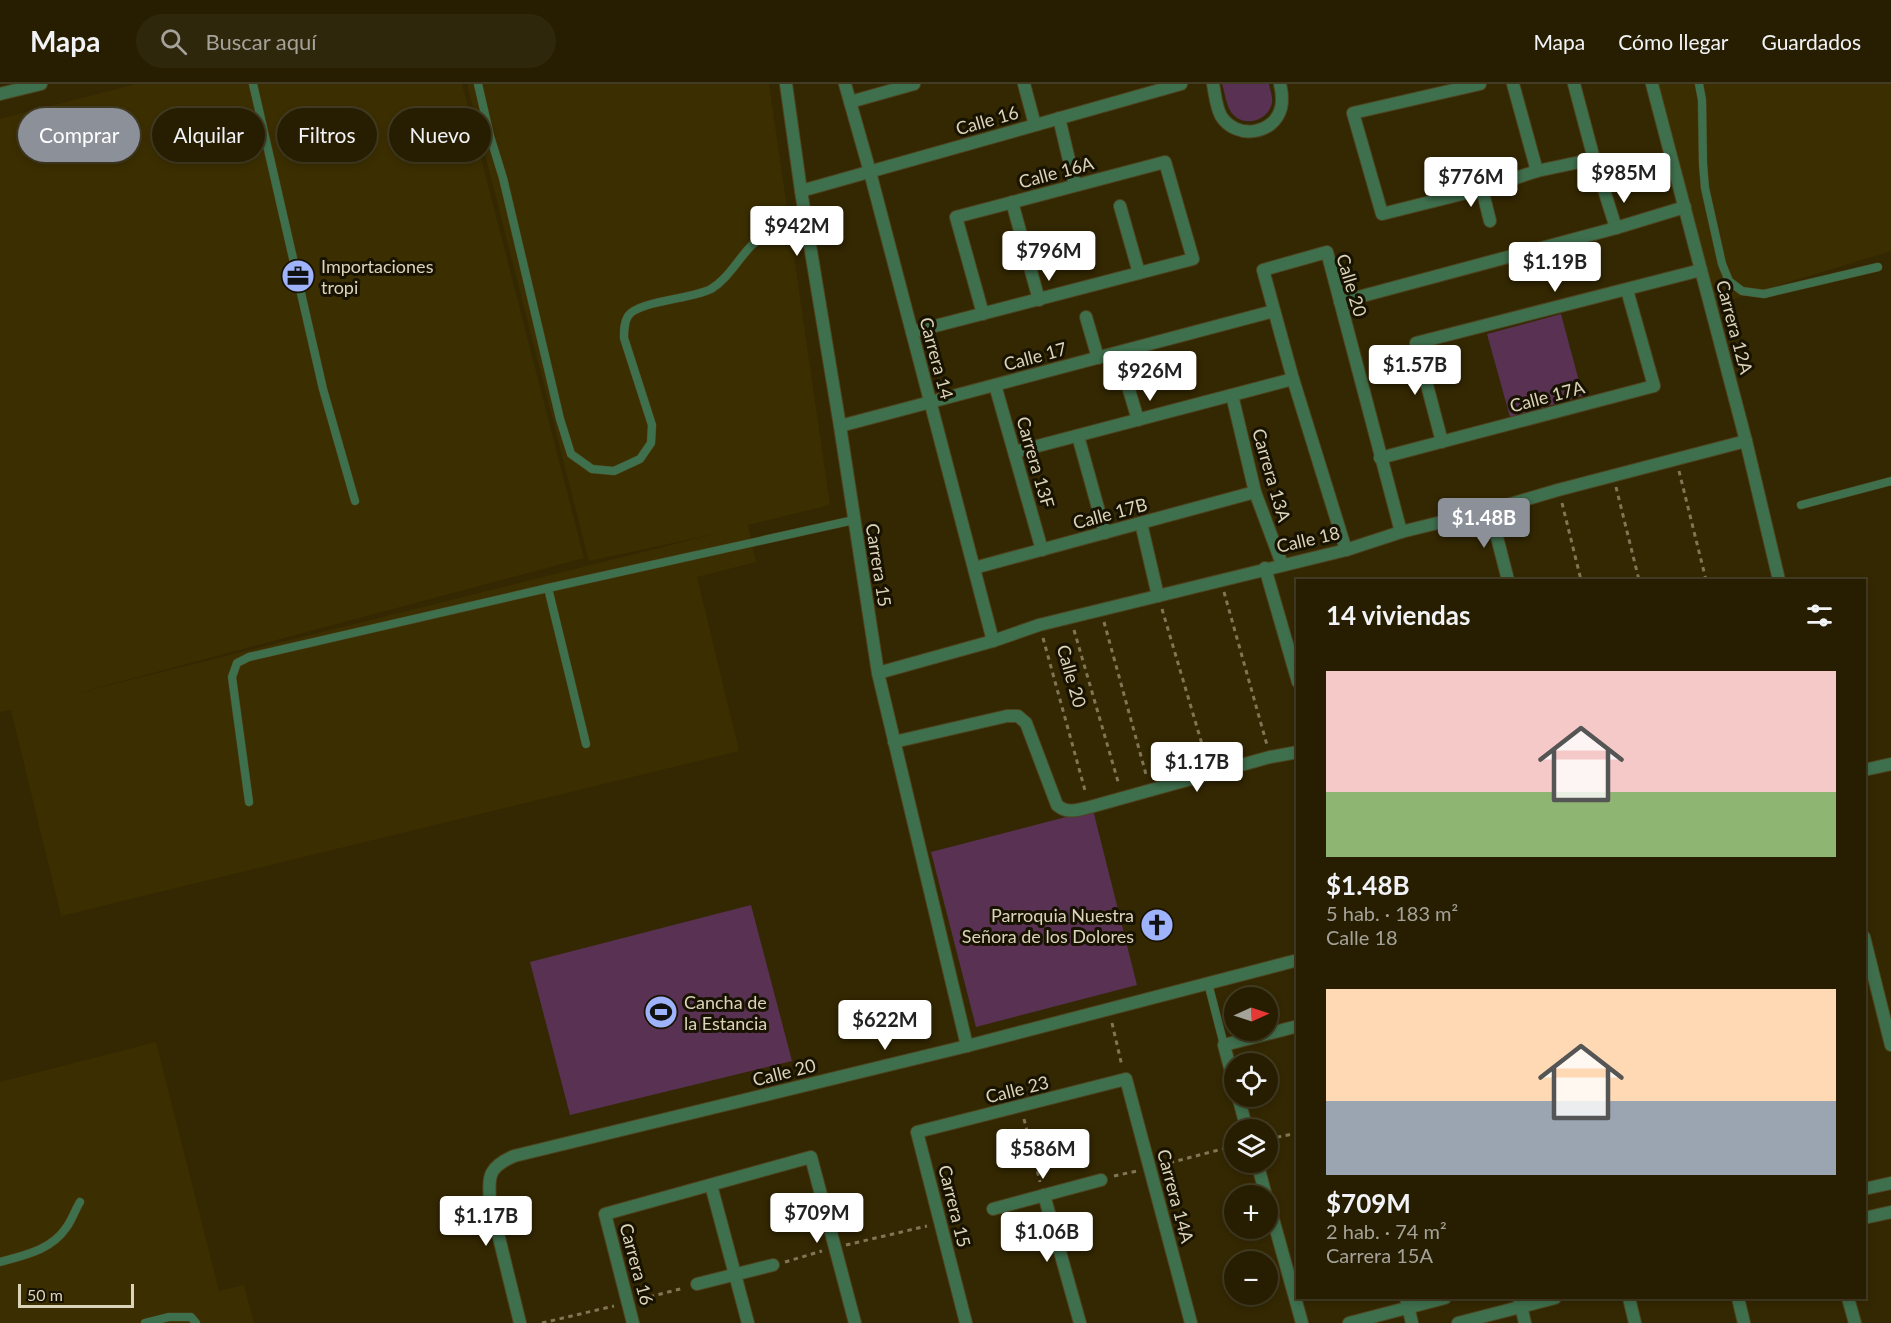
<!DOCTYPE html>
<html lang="es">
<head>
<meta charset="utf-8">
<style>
  :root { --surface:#271e02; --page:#2f270c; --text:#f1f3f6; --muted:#a4a299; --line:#433c24; --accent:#8c9099 }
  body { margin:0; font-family:Lato,sans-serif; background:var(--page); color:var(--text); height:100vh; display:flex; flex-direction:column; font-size:22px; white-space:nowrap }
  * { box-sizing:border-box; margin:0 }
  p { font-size:20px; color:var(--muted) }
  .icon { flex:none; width:33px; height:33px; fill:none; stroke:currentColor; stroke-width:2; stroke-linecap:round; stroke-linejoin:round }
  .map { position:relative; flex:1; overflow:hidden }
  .drawer { position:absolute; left:1296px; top:495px; width:570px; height:720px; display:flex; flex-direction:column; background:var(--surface); border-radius:0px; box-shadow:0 3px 9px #0003,0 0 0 2px var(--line) }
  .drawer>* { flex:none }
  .guide { position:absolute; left:18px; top:24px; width:570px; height:54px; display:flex; gap:12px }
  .needle { width:39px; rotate:87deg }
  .controls { position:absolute; left:1224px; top:903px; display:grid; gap:12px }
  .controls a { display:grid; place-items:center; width:54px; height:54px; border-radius:50%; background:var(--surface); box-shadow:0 3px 9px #0003,0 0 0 2px var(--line); font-size:30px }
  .scale { position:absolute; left:18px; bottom:15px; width:116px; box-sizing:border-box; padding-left:6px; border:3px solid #dbd3ba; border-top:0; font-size:16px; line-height:21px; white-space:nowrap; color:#dbd3ba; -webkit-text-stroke:4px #181201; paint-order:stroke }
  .price { position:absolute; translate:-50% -51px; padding:0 14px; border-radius:6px; background:#fff; color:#222; font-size:20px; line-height:39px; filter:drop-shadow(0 2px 3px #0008) }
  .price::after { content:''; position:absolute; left:50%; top:36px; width:18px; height:14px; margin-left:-9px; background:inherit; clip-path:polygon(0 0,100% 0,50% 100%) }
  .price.active { background:var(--accent); color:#fff }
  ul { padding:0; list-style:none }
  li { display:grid; align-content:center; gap:12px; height:318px; padding:0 30px }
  li span { display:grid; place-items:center; height:186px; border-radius:0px; color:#555 }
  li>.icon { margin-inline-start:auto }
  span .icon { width:108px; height:108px; fill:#fffc; stroke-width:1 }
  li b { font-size:26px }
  h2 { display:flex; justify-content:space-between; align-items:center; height:72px; padding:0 30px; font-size:26px }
  .chip { padding:0 21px; border-radius:27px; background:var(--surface); box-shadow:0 3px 9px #0003,0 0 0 2px var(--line); font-size:21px; line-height:54px }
  .chip.active { background:var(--accent); color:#fff }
  header { display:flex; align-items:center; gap:36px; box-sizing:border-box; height:84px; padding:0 30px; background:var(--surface); border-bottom:2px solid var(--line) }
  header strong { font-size:28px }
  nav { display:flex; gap:33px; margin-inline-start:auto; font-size:21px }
  .search { width:420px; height:54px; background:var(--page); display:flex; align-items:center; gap:15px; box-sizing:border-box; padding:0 21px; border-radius:33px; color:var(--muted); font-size:22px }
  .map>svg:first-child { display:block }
  .built { fill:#3b2e00 }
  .green { fill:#583153 }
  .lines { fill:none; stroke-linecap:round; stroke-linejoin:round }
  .lane-casing { stroke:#4f431f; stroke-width:9 }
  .street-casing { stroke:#4f431f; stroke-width:14 }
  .path { stroke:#807555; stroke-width:3; stroke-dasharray:4.5 4.5; stroke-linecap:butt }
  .lane { stroke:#3f704d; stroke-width:8 }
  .street { stroke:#3f704d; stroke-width:12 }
  .labels { text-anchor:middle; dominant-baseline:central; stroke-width:6; stroke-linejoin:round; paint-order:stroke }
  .street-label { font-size:18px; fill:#dbd3ba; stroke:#181201 }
  .poi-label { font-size:18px; fill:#dbd3ba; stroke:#181201; text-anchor:start }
</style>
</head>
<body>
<header>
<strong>Mapa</strong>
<div class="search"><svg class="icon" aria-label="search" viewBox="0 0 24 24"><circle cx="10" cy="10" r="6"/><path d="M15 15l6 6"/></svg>Buscar aquí</div>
<nav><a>Mapa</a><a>Cómo llegar</a><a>Guardados</a></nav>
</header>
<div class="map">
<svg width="1891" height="1239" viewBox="0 0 1891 1239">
  <rect width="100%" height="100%" fill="#342802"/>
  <g class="built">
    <polygon points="136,0 462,0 584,474 74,610 715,450 589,477 467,0 769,0 830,421 748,441 756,478 697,493 739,667 61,832 11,626 0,628 0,35"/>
    <polygon points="1652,0 1891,0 1891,167 1711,222"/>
    <polygon points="156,958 219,1207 244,1201 254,1239 0,1239 0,998"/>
  </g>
  <g class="green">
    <path d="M1222,0H1269C1270,6 1273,13 1272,19C1268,38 1242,44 1231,28C1226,20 1225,9 1222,0Z"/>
    <polygon points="1561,230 1583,312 1510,333 1487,250"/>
    <polygon points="1093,726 1137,901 976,943 931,768"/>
    <polygon points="751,821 792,977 570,1031 530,878"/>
  </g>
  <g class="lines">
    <defs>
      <g id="lane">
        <polyline points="253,0 323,305 355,417"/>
        <path d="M478,0L490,52L503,94L560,335L571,370L592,385L614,387L640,375L651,359L652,341L624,254C624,246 624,239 628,232C638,217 692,215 711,205C728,195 738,175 752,161C768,147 787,143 807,138"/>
        <polyline points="1699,0 1702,16 1703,80 1705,104 1722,180 1729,197 1742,207 1764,210 1878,183"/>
        <polyline points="1801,421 1891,397"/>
        <polyline points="548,504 586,660"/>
        <polyline points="249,718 232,593 237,579 249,573 548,504 854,436"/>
        <polyline points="1208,899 1224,961"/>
        <path d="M0,1178C25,1171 51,1166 66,1144C72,1136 75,1126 80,1118"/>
        <polyline points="145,1239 169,1233 191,1233 196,1239"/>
      </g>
      <g id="street">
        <polyline points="786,0 801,107 840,342 878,589 967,962"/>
        <polyline points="845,0 870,88 993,557"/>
        <polyline points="1024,0 1035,41"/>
        <path d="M1213,0C1215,10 1216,23 1221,32C1236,56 1274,51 1281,24C1283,15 1282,8 1280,0"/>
        <polyline points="1480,0 1353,29 1382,130 1482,105 1537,87 1594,75 1574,0"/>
        <polyline points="1513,0 1537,87"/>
        <polyline points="1652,0 1746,357 1779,496"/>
        <polyline points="0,10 41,0"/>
        <polyline points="850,18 914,0"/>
        <polyline points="1059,34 1075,101"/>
        <polyline points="1482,105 1490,137"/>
        <polyline points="1604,106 1616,144"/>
        <polyline points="801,107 1181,0"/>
        <polyline points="1012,118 1039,216"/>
        <polyline points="1120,122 1139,189"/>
        <polyline points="1340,218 1616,144 1685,123"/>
        <polyline points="1086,233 1098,274"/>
        <polyline points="912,248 1193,175 1165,78 956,133 983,230"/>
        <polyline points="1118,269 1138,336"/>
        <polyline points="995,301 1042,466"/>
        <polyline points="1232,311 1255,408 1282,480"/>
        <polyline points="840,342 1274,227"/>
        <polyline points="1078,352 1105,449"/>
        <polyline points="1442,358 1416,259 1701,186"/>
        <polyline points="1015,368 1293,295"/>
        <polyline points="1380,374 1654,302 1627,206"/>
        <polyline points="1490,426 1508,496"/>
        <polyline points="1141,439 1158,512"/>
        <polyline points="1346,466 1293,295 1263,186 1327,168 1401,448"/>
        <polyline points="974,484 1255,408"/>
        <polyline points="1265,484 1298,598"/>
        <polyline points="878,589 993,557 1039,541 1346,466 1401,448 1490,426 1558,406 1746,357"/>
        <path d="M894,658L1007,632H1018L1026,639L1057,721C1067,730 1077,726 1090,723L1270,673L1298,668"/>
        <polyline points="1864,686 1891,680"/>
        <polyline points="1864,853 1891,961"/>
        <polyline points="1234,999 1224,961 1298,942"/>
        <polyline points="1238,1012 1247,1046"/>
        <polyline points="1257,1078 1266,1112"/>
        <polyline points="711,1101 748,1239"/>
        <polyline points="1864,1105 1891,1099"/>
        <polyline points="1044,1111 1080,1239"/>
        <polyline points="1268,1117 1302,1239"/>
        <polyline points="993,1125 1101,1096"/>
        <polyline points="1864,1134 1891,1128"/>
        <polyline points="697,1200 773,1181"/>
        <polyline points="1406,1214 1412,1239"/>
        <polyline points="1519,1214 1525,1239"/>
        <polyline points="1629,1214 1635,1239"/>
        <polyline points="1738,1214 1744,1239"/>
        <polyline points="1848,1214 1855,1239"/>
        <path d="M520,1239L490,1117C488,1091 489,1083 514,1072L967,962L1298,876"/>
        <polyline points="633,1239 605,1130 811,1073 855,1239"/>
        <polyline points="966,1239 917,1048 1126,995 1191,1239"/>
        <polyline points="1349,1239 1445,1214"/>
        <polyline points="1458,1239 1555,1214"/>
      </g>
    </defs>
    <use href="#lane" class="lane-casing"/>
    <use href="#street" class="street-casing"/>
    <g class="path">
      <polyline points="1679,387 1706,496"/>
      <polyline points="1616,403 1639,496"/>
      <polyline points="1562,419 1581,496"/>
      <polyline points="1224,508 1267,661"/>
      <polyline points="1162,525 1207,677"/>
      <polyline points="1104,538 1147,694"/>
      <polyline points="1074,546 1119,701"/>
      <polyline points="1043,554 1086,710"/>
      <polyline points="1112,939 1122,982"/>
      <polyline points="1024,1035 1040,1098"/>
      <polyline points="1268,1055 1298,1049"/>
      <polyline points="1161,1081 1234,1062"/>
      <polyline points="1114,1092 1137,1087"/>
      <polyline points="846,1161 927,1142"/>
      <polyline points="785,1178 822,1167"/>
      <polyline points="641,1215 684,1204"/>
      <polyline points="542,1239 614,1222"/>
    </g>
    <use href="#lane" class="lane"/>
    <use href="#street" class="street"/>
  </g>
  <defs>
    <symbol id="office-disc" viewBox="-11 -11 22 22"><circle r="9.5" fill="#9fb3fd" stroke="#181201"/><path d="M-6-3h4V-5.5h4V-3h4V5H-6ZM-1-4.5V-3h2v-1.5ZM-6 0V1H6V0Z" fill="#111"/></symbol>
    <symbol id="church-disc" viewBox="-11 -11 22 22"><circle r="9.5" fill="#9fb3fd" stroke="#181201"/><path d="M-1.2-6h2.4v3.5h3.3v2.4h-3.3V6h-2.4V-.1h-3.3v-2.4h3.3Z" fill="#111"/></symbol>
    <symbol id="stadium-disc" viewBox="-11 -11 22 22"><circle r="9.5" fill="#9fb3fd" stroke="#181201"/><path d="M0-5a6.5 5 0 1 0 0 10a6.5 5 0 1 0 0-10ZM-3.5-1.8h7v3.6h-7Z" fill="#111"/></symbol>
  </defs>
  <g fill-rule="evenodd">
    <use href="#office-disc" x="279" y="173" width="38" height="38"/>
    <use href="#church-disc" x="1138" y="822" width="38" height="38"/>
    <use href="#stadium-disc" x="642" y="909" width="38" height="38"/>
  </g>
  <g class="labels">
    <g class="street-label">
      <text transform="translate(987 36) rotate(-16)">Calle 16</text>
      <text transform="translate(1056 88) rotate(-15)">Calle 16A</text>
      <text transform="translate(1352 201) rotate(73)">Calle 20</text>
      <text transform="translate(1735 243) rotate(75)">Carrera 12A</text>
      <text transform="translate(1035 272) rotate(-15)">Calle 17</text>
      <text transform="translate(937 274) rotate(75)">Carrera 14</text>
      <text transform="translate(1547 312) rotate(-15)">Calle 17A</text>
      <text transform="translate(1036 378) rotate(74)">Carrera 13F</text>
      <text transform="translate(1272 391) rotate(74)">Carrera 13A</text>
      <text transform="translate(1110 429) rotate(-15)">Calle 17B</text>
      <text transform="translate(1308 455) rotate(-13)">Calle 18</text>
      <text transform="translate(879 481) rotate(81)">Carrera 15</text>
      <text transform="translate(1072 592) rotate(74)">Calle 20</text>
      <text transform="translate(784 988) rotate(-14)">Calle 20</text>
      <text transform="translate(1017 1005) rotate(-14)">Calle 23</text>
      <text transform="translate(1176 1112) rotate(75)">Carrera 14A</text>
      <text transform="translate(955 1122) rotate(76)">Carrera 15</text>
      <text transform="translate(637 1180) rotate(75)">Carrera 16</text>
    </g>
    <g class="poi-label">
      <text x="321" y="182">Importaciones<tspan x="321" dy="21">tropi</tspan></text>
      <text x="1134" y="831" text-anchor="end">Parroquia Nuestra<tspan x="1134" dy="21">Señora de los Dolores</tspan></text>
      <text x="684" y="918">Cancha de<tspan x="684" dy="21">la Estancia</tspan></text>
    </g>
  </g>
</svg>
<div class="controls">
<a><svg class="needle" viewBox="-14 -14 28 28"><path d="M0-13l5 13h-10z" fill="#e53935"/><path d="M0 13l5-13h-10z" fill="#a4a299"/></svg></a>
<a><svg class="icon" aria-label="locate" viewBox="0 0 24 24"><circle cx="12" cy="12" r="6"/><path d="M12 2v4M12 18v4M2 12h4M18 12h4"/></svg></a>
<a><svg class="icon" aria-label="layers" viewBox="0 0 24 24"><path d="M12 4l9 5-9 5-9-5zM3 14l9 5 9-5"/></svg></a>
<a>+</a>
<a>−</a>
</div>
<div class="scale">50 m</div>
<b class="price" style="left:1624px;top:120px">$985M</b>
<b class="price" style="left:1471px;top:124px">$776M</b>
<b class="price" style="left:797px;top:173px">$942M</b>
<b class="price" style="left:1049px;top:198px">$796M</b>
<b class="price" style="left:1555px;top:209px">$1.19B</b>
<b class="price" style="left:1415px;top:312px">$1.57B</b>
<b class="price" style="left:1150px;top:318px">$926M</b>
<b class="price active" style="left:1484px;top:465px">$1.48B</b>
<b class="price" style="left:1197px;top:709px">$1.17B</b>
<b class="price" style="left:885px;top:967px">$622M</b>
<b class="price" style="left:1043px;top:1096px">$586M</b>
<b class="price" style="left:817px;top:1160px">$709M</b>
<b class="price" style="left:486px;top:1163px">$1.17B</b>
<b class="price" style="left:1047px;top:1179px">$1.06B</b>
<div class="guide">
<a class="chip active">Comprar</a>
<a class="chip">Alquilar</a>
<a class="chip">Filtros</a>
<a class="chip">Nuevo</a>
</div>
<section class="drawer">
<h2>14 viviendas<svg class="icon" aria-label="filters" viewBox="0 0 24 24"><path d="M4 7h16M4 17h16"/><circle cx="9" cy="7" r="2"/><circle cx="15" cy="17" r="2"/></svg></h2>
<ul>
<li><span style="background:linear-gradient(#f6c9c9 65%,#8fb573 0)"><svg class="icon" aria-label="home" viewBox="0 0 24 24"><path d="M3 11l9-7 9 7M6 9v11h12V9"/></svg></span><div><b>$1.48B</b><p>5 hab. · 183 m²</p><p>Calle 18</p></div></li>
<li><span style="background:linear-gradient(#ffd9b3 60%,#9aa5b1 0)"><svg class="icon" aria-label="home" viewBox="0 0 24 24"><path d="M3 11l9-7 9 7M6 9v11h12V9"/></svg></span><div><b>$709M</b><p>2 hab. · 74 m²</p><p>Carrera 15A</p></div></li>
</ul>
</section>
</div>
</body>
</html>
